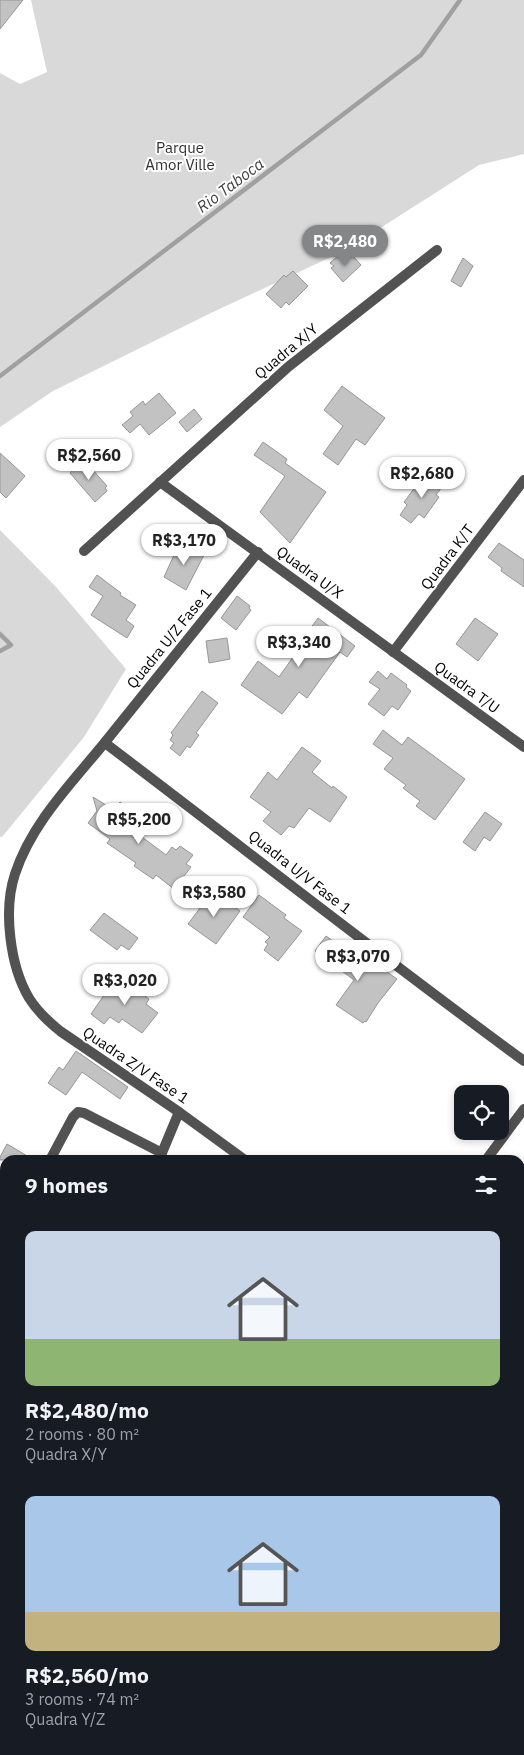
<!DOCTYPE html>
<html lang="en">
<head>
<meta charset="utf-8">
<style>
  :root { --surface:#171b24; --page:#242831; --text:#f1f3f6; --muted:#9ea1a6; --accent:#858687 }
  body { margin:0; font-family:"IBM Plex Sans",sans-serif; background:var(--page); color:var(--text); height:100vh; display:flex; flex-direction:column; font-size:19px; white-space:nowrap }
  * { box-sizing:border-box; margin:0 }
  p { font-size:16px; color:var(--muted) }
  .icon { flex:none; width:28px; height:28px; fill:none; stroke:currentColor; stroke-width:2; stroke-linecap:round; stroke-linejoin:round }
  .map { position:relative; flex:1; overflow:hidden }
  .panel { position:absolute; left:0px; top:1155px; width:525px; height:600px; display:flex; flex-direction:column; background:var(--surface); border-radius:15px 15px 0 0; box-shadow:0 2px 8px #0003 }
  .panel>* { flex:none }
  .fabs { position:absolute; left:454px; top:1085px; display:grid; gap:10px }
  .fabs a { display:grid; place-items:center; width:55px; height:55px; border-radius:10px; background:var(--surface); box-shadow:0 2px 8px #0003; font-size:25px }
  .price { position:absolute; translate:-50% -42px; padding:0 11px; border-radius:18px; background:#fff; color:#222; font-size:16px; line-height:32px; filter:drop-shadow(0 1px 2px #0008) }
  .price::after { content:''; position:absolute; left:50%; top:30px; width:15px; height:11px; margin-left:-8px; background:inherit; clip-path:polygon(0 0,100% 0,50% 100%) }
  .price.current { background:var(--accent); color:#fff }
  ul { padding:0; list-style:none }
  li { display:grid; align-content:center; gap:10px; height:265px; padding:0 25px }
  li span { display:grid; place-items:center; height:155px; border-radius:10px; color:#555 }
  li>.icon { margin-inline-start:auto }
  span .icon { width:90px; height:90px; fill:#fffc; stroke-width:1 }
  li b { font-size:21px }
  h2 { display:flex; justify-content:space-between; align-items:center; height:60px; padding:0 25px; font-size:21px }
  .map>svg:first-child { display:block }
  .green { fill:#d9d9d9 }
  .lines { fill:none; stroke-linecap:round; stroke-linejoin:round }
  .stream { stroke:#a0a0a0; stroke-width:4.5 }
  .building { fill:#c2c2c2; stroke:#969696 }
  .street { stroke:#525252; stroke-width:10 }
  .labels { text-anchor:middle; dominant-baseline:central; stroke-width:4; stroke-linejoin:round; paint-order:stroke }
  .park-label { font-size:15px; fill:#303030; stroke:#fff }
  .street-label { font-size:15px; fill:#000; stroke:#fff }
  .water-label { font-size:16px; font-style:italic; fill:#414141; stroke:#fff }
</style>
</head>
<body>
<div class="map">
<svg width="524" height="1755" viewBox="0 0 524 1755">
  <rect width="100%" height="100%" fill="#fff"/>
  <g class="green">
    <polygon points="31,0 524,0 524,154 479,165 346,250 213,312 53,391 0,427 0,73 20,84 47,72"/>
    <polygon points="0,530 56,587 126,669 84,737 2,837 0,837"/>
    <polygon points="5,1614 5,1750 520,1750 520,1654 524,1658 524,1755 0,1755 0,1639"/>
  </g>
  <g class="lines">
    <g class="stream">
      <polyline points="0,376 421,55 460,0"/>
      <polyline points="0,634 11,645 0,651"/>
      <polyline points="0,1464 3,1463 5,1460"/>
      <polyline points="520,1568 524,1567"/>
    </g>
  </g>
  <g class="building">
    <polygon points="0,0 23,0 0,29"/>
    <polygon points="340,254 346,260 352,255 361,265 343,282 331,268 334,266 330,263"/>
    <polygon points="463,258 473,266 461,287 451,281"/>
    <polygon points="293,271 308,286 289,305 286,302 281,308 266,294 284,275 286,277"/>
    <polygon points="342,386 385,418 365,445 356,439 338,465 323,454 343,426 324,410"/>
    <polygon points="159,393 176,413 149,435 140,424 130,433 122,425 133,416 130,412 143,401 145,405"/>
    <polygon points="194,409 202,419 187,432 179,422"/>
    <polygon points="263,442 287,459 285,463 326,492 290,543 260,512 285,476 254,455"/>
    <polygon points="0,453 25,476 6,498 0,492"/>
    <polygon points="83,459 107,486 105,488 107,491 95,502 70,473"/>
    <polygon points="435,475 445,483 436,495 439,497 424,518 419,514 411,523 400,515 407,505 404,502 419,482 426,487"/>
    <polygon points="180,542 204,555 186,590 164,577"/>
    <polygon points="499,543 524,560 524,587 501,571 502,568 488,557"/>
    <polygon points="97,575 121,593 120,595 136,605 126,620 134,626 127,638 91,615 103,596 89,587"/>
    <polygon points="237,596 250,606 249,608 251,610 236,630 221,618"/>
    <polygon points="318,618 355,646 347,657 340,652 307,698 299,692 282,714 241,685 258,661 279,677 293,657 291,655"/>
    <polygon points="475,618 498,634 478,661 456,644"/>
    <polygon points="227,638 230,659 209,663 206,641"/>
    <polygon points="378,671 387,679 391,673 407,685 406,687 411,691 398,710 392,706 384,716 368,704 380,689 369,682"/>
    <polygon points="202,691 218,703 196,733 199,735 190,748 187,746 180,756 170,748 174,743 170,740 173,735 171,733"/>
    <polygon points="383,730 402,745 408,737 465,779 435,820 416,806 420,801 403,788 406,785 384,769 393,758 373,744"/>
    <polygon points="302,747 321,761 312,772 332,788 333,786 347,797 330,822 309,808 294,828 289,826 281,835 263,821 271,812 250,797 268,772 277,780"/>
    <polygon points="93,797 114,810 120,802 134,812 133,814 141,820 134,831 166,855 172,847 176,850 180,846 193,855 186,864 191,867 174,889 156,875 153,879 134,866 136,863 107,843 110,839 88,823 97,811"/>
    <polygon points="485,812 502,824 490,841 484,837 475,851 463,842"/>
    <polygon points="213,891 240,911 216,944 188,924"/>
    <polygon points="259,895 286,915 284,918 302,931 278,961 264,950 268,944 265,942 270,937 243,917"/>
    <polygon points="104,913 138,938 129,950 121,945 117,950 90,930"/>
    <polygon points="326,936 344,949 340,955 361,970 369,959 397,979 378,1003 366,1022 365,1021 363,1023 336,1005 354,980 315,951"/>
    <polygon points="118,975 149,999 146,1004 158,1013 142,1033 122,1019 119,1023 110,1017 104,1024 91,1014"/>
    <polygon points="76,1051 128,1087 120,1099 82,1072 66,1095 48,1083 59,1067 63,1070"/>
    <polygon points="7,1144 34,1160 0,1160 0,1157"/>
  </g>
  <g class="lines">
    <g class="street">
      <polyline points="160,482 524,747"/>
      <polyline points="84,551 288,367 437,250"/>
      <polyline points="393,652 524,480"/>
      <path d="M105,743C245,849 382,957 524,1061"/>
      <polyline points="50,1160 73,1117 78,1112 84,1113 162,1153"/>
      <polyline points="159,1160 179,1112"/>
      <path d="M245,1160L179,1112L60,1031C49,1022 37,1011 29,998C10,966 3,910 15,874C32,822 73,782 106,741C157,678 207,615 258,552"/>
      <polyline points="486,1160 524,1109"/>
      <polyline points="520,1359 524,1361"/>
    </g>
  </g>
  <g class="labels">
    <g class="park-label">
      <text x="180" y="147">Parque<tspan x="180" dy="17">Amor Ville</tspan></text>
    </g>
    <g class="street-label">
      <text transform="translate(286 351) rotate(-40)">Quadra X/Y</text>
      <text transform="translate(447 557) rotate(-53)">Quadra K/T</text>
      <text transform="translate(310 572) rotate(36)">Quadra U/X</text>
      <text transform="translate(169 638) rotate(-51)">Quadra U/Z Fase 1</text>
      <text transform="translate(467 687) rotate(36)">Quadra T/U</text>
      <text transform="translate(300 872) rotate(38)">Quadra U/V Fase 1</text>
      <text transform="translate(136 1065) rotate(34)">Quadra Z/V Fase 1</text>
    </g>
    <g class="water-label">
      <text transform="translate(230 185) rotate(-37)">Rio Taboca</text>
    </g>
  </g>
</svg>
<div class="fabs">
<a><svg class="icon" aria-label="locate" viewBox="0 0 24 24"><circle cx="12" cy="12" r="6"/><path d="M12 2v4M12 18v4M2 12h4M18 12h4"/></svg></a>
</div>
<b class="price current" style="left:345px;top:267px">R$2,480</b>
<b class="price" style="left:89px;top:481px">R$2,560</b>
<b class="price" style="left:422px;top:499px">R$2,680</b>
<b class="price" style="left:184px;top:566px">R$3,170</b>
<b class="price" style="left:299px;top:668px">R$3,340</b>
<b class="price" style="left:139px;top:845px">R$5,200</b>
<b class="price" style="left:214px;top:918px">R$3,580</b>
<b class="price" style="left:358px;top:982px">R$3,070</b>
<b class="price" style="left:125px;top:1006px">R$3,020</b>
<section class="panel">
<h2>9 homes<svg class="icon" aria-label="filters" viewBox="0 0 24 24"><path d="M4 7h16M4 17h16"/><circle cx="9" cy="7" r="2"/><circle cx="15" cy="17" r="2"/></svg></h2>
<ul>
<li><span style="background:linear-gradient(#c9d6e8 70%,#8fb573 0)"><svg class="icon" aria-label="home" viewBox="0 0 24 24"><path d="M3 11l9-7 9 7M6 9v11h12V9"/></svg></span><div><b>R$2,480/mo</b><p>2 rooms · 80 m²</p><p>Quadra X/Y</p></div></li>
<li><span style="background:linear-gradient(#a9c7e8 75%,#c2b280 0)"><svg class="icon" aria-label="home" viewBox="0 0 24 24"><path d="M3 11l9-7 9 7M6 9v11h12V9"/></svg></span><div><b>R$2,560/mo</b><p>3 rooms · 74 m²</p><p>Quadra Y/Z</p></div></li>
</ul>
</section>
</div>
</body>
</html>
